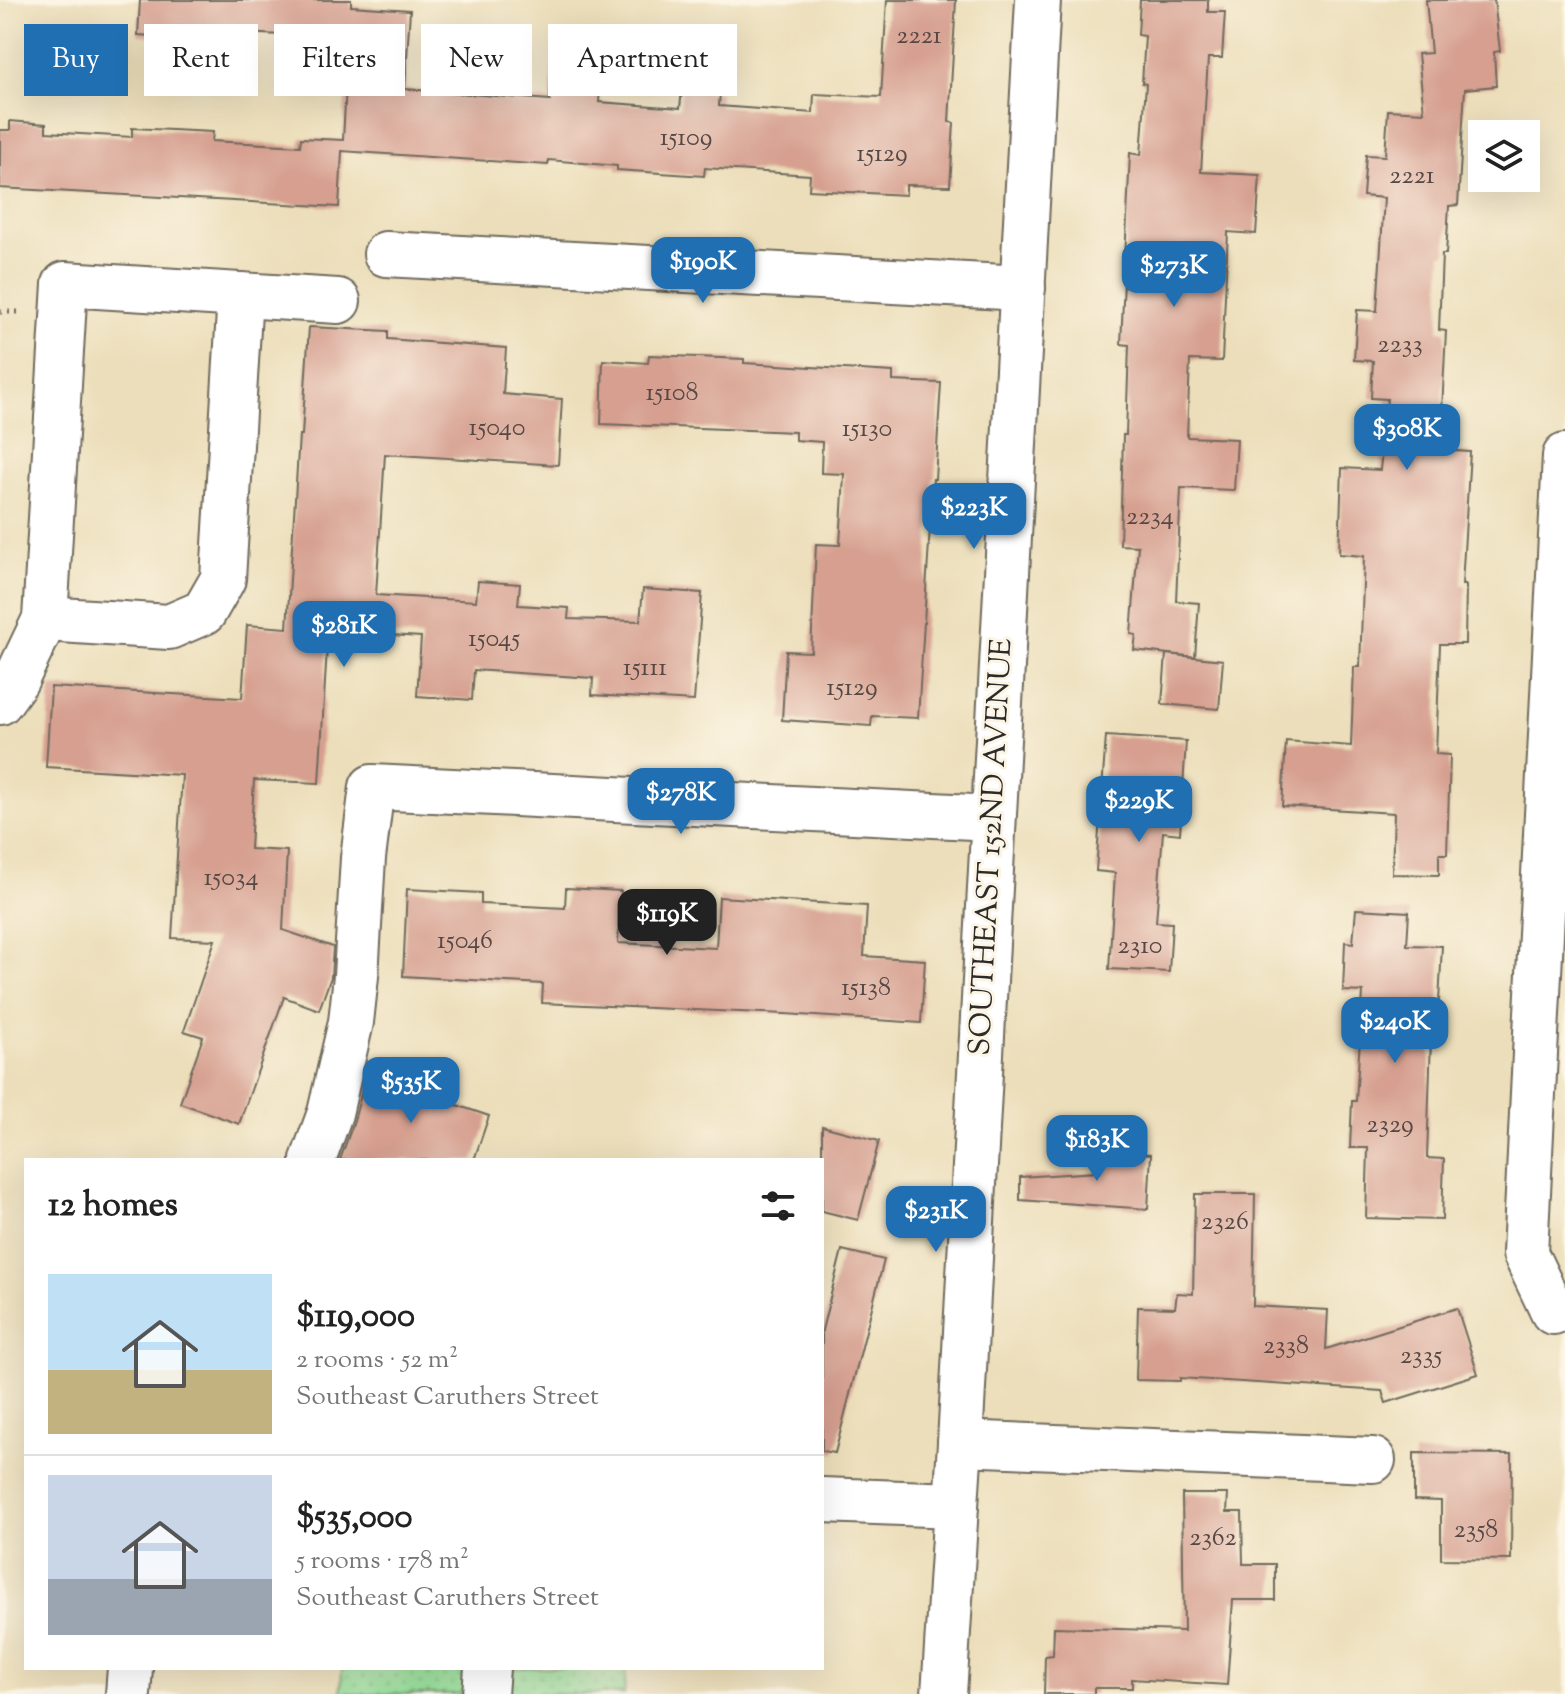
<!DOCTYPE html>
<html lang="en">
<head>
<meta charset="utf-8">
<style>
  :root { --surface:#fff; --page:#f6f6f6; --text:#222; --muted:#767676; --line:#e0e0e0; --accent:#1f6fb2 }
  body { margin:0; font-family:"Sorts Mill Goudy",serif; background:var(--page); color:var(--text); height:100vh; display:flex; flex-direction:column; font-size:30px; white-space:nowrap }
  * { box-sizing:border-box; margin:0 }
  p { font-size:26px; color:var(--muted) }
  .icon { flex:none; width:44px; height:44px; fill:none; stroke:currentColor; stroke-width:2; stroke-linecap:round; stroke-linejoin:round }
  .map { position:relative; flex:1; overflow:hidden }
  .details { position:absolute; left:24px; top:1158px; width:800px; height:512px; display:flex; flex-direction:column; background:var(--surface); border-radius:0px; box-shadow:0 8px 32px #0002 }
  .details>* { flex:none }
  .top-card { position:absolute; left:24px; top:24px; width:800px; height:72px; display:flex; gap:16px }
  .buttons { position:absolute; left:1468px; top:120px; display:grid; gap:16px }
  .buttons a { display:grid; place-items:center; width:72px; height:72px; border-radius:0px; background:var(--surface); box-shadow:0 8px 32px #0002; font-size:40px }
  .price { position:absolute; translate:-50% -68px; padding:0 18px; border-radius:16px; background:var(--accent); color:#fff; font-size:26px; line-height:52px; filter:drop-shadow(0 2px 4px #0008) }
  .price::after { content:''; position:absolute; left:50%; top:48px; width:24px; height:18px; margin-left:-12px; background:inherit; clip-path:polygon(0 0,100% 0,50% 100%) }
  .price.active { background:#222; color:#fff }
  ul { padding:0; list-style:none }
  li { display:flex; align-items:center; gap:24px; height:200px; padding:0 24px }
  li+li { border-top:2px solid var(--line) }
  li span { display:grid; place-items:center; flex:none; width:224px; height:160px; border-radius:0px; color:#555 }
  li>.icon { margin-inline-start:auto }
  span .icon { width:96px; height:96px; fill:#fffc; stroke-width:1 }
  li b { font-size:34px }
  h2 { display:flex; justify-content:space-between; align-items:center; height:96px; padding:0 24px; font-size:34px }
  .pill { padding:0 28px; border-radius:0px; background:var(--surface); box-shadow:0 8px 32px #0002; font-size:28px; line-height:72px }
  .pill.active { background:var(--accent); color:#fff }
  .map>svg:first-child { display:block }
  .grass { fill:url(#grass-dots); stroke:#608462; stroke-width:2 }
  .building { fill:#d69f8f }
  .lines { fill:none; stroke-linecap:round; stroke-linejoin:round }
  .minor-casing { stroke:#6f6a5d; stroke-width:48 }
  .path { stroke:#6f6a5d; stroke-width:5; stroke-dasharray:2 6; stroke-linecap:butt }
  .minor { stroke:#fff; stroke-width:44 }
  .labels { text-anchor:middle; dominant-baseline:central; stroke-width:6; stroke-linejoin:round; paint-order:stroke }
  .number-label { font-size:26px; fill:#564844 }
  .street-label { font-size:30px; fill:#2b2b2b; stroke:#fcf5e5 }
</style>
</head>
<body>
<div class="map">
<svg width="1565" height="1694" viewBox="0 0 1565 1694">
  <defs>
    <pattern id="grass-dots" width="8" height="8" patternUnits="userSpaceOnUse" patternTransform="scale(2)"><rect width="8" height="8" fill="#95de99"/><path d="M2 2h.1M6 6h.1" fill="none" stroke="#81bf84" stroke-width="1.8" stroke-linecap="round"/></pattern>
  </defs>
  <rect width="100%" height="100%" fill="#fcf5e5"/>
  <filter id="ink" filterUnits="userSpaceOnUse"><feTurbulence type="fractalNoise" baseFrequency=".0125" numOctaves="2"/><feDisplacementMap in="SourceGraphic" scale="16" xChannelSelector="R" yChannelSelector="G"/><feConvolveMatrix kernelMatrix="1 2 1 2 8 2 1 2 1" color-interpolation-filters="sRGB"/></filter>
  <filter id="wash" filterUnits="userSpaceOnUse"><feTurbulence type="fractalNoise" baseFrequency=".006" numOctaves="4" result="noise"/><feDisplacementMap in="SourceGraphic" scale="32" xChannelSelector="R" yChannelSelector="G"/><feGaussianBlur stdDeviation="1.8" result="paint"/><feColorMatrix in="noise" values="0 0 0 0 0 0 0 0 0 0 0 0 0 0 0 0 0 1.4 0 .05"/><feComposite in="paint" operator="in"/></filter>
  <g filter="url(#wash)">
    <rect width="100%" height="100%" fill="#ecdeba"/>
    <polygon class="grass" points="342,1668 626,1668 624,1694 341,1694"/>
    <g id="blocks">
      <g class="building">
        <polygon points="140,0 351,0 351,6 410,10 405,89 550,100 554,33 604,36 599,102 680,108 682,90 720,93 719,106 813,113 814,94 881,97 887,0 956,0 949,122 954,123 950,186 906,185 906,195 809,190 810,175 705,168 704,176 617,170 617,166 549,160 548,165 342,151 339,207 0,188 0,130 10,130 10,121 46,124 46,132 132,137 132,128 213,132 212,141 300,146 301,138 343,140 348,47 306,45 306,36 219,32 218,40 138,35"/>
        <polygon points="1140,0 1208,0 1208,12 1225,12 1222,58 1208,58 1201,172 1260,175 1256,234 1228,232 1222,361 1190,360 1187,437 1237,439 1234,490 1181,488 1176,601 1199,603 1195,657 1134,650 1136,635 1131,634 1138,546 1120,545 1123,435 1126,435 1129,345 1121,344 1130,153 1141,155 1146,84 1142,83 1145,36 1138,35"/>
        <polygon points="1426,0 1494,0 1500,51 1494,52 1496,86 1465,89 1458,205 1449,206 1446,254 1442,254 1439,330 1446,331 1440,450 1470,452 1462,585 1466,585 1465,644 1440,644 1436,754 1450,755 1447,854 1439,854 1439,875 1392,874 1394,813 1282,806 1286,741 1351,746 1354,667 1360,667 1364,556 1339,554 1342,468 1380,470 1387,399 1371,398 1373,361 1354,360 1357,310 1377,311 1384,198 1363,196 1366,155 1385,156 1388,110 1424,112 1418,54 1431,53"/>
        <polygon points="309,327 388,331 388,339 506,348 503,394 562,399 558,465 385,454 376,595 476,601 478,581 520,584 518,605 569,608 568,619 640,621 643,589 702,593 694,701 592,695 593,678 474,670 472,700 417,696 421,637 328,631 319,783 254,780 250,849 287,851 283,930 333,947 331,977 319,1010 284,997 239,1124 180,1103 203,1037 184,1031 215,940 172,938 182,775 46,767 51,687 242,698 247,625 287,628 299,435 302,435"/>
        <polygon points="649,355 744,359 744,363 893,372 893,381 941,383 935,479 933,479 918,718 872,716 871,726 782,720 786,651 811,652 816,544 840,545 844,474 821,473 822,442 795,440 795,432 601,424 603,360 648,363"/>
        <polygon points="1166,654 1223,660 1219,709 1162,704"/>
        <polygon points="1106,736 1186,741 1180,834 1163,832 1156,922 1172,923 1169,972 1109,969 1115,873 1096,871"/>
        <polygon points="566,888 621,891 618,943 716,948 719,897 867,906 864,956 925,960 921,1023 785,1014 542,1003 543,984 403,976 407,889 481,893 481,904 565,908"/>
        <polygon points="1356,909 1409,912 1407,945 1442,946 1437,1039 1431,1038 1427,1158 1444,1159 1442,1220 1366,1218 1368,1148 1350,1148 1352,1101 1356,1101 1363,992 1343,991 1345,942 1353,943"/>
        <polygon points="368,1069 407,1083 406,1088 489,1116 474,1160 340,1160 354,1121"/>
        <polygon points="822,1126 879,1141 858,1220 822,1211"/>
        <polygon points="1098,1150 1151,1154 1148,1209 1020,1200 1020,1177 1097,1172"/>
        <polygon points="1195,1194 1255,1194 1253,1306 1328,1310 1326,1349 1457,1308 1478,1374 1386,1403 1382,1391 1180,1378 1180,1381 1136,1380 1138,1307 1175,1308 1177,1293 1193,1294"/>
        <polygon points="842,1250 884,1260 835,1453 822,1451 822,1330"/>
        <polygon points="1414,1453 1512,1454 1511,1560 1441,1559 1441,1501 1414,1500"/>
        <polygon points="1182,1494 1228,1494 1227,1512 1242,1512 1243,1564 1275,1564 1275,1600 1233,1600 1227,1685 1132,1679 1132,1688 1094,1688 1094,1694 1044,1694 1045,1656 1053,1655 1054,1627 1184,1631"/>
      </g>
    </g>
  </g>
  <g filter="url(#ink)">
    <use href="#blocks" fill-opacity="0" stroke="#6f6a5d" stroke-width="2"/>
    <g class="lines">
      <defs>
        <g id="minor">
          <polyline points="386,254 1023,288"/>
          <polyline points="45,619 169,627 204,612 223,579 240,295"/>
          <polyline points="0,702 16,680 45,619 65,284 338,301"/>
          <polyline points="313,1160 330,1113 351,1022 356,976 363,858 372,787 993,818"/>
          <polyline points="1553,1312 1525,1253 1565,456"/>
          <polyline points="960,1443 1373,1460"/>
          <polyline points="822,1500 956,1505"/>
          <polyline points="128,1694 130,1668"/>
          <polyline points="485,1694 487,1668"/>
          <polyline points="944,1694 960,1443 1038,0"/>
        </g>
      </defs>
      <use href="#minor" class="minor-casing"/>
      <polyline class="path" points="0,312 18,312"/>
      <use href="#minor" class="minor"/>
    </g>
  </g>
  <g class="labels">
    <g class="number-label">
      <text x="919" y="36">2221</text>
      <text x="686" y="138">15109</text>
      <text x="882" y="154">15129</text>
      <text x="1412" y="176">2221</text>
      <text x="1400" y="345">2233</text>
      <text x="672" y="393">15108</text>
      <text x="497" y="428">15040</text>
      <text x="867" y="429">15130</text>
      <text x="1150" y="517">2234</text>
      <text x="494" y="639">15045</text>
      <text x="645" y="668">15111</text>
      <text x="852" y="688">15129</text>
      <text x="231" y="878">15034</text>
      <text x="465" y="941">15046</text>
      <text x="1140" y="946">2310</text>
      <text x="866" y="988">15138</text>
      <text x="1390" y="1125">2329</text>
      <text x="1225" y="1222">2326</text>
      <text x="1286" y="1346">2338</text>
      <text x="1421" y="1356">2335</text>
      <text x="1476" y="1530">2358</text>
      <text x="1213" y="1538">2362</text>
    </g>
    <g class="street-label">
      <text transform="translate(992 847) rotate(-87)">SOUTHEAST 152ND AVENUE</text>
    </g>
  </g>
</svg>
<div class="buttons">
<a><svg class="icon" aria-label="layers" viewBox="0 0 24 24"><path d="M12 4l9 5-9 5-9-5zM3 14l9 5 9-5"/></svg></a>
</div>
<b class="price" style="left:703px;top:305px">$190K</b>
<b class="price" style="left:1174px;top:309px">$273K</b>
<b class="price" style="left:1407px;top:472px">$308K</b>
<b class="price" style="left:974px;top:551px">$223K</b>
<b class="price" style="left:344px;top:669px">$281K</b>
<b class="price" style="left:681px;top:836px">$278K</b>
<b class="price" style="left:1139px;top:844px">$229K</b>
<b class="price active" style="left:667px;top:957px">$119K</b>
<b class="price" style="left:1395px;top:1065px">$240K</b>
<b class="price" style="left:411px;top:1125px">$535K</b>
<b class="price" style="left:1097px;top:1183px">$183K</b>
<b class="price" style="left:936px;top:1254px">$231K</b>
<div class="top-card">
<a class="pill active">Buy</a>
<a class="pill">Rent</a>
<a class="pill">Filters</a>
<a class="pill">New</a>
<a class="pill">Apartment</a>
</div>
<section class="details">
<h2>12 homes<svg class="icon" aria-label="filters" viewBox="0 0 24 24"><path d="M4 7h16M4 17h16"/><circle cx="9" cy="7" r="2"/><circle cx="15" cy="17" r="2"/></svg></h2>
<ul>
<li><span style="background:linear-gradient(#bfe0f5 60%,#c2b280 0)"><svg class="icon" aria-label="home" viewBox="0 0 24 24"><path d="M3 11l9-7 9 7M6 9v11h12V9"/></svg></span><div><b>$119,000</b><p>2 rooms · 52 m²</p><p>Southeast Caruthers Street</p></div></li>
<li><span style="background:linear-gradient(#c9d6e8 65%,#9aa5b1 0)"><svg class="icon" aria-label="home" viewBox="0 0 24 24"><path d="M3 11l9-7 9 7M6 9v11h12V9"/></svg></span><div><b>$535,000</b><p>5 rooms · 178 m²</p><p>Southeast Caruthers Street</p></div></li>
</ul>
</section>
</div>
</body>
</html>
